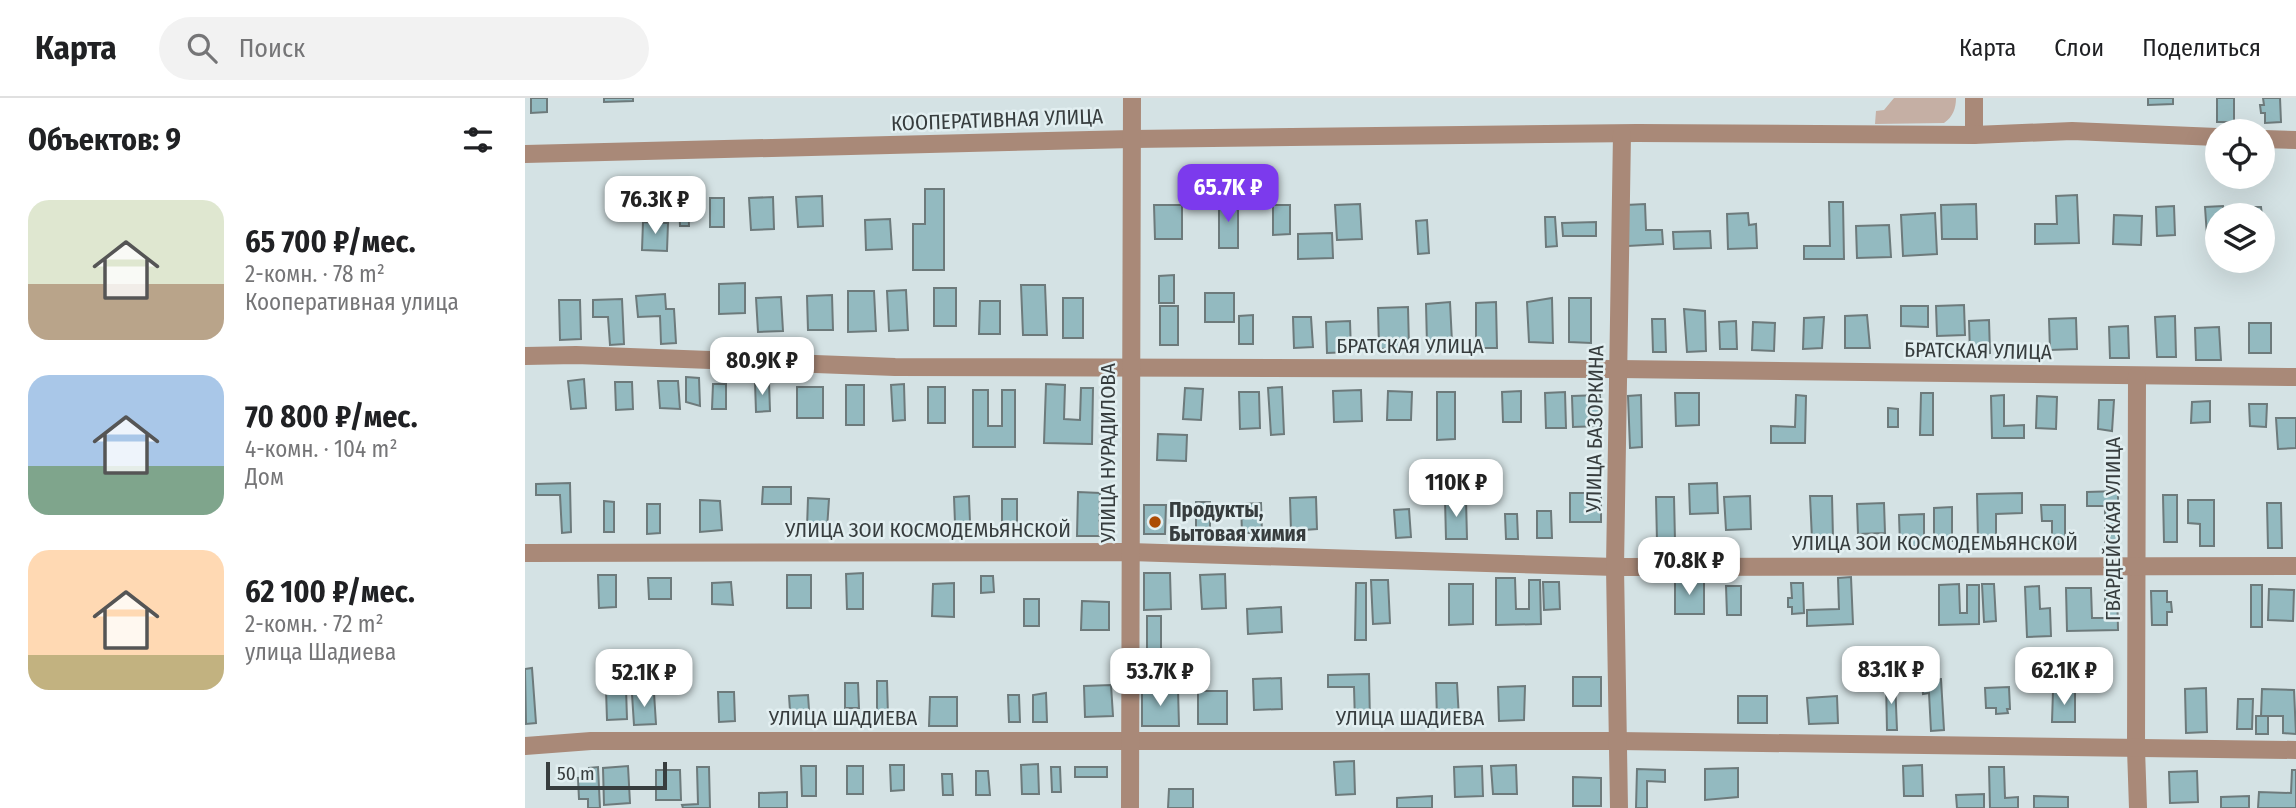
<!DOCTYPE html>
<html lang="ru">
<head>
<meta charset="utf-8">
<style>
  :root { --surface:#fff; --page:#f2f2f2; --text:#202124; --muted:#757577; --line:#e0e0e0; --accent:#7c3aed }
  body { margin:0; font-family:"Fira Sans Condensed",sans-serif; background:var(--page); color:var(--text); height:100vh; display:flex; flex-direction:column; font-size:26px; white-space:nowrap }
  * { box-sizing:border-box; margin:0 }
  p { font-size:23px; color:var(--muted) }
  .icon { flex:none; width:38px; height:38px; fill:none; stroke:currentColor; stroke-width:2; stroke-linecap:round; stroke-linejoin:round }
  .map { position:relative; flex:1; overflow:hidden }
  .side { display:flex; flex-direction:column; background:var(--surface); width:525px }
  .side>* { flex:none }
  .controls { position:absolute; left:1680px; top:21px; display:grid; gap:14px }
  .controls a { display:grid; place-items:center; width:70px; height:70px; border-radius:50%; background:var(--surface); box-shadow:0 7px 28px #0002; font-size:35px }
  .scale { position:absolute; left:21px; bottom:18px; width:121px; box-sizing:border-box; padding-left:7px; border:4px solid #373d3e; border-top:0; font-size:19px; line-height:24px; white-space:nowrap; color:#373d3e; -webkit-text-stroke:5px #e2eff1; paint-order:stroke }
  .price { position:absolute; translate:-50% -60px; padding:0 16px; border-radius:14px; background:#fff; color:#222; font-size:23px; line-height:46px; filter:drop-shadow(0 2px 4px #0008) }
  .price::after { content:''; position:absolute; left:50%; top:42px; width:21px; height:16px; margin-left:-10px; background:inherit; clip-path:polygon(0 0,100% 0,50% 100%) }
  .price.selected { background:var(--accent); color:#fff }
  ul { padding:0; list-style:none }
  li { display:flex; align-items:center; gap:21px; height:175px; padding:0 28px }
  li span { display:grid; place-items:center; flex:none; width:196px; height:140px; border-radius:21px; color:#555 }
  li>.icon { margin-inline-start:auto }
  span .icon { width:84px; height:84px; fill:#fffc; stroke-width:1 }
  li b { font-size:30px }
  h2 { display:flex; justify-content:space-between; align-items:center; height:84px; padding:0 28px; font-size:30px }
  header { display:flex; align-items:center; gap:42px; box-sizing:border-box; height:98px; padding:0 35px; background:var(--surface); border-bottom:2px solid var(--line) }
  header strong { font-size:33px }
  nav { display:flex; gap:38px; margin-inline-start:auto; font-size:24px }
  .search { width:490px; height:63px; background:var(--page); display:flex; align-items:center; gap:18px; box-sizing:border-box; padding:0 24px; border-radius:38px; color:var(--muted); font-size:26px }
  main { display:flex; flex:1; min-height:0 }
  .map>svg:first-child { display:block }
  .green { fill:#c5afa4 }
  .building { fill:#93bac0; stroke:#6d7a7b; stroke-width:2 }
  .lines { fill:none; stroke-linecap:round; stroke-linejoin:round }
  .minor { stroke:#a98978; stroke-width:18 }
  .poi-dot { fill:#ac4c03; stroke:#e2eff1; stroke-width:2.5 }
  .labels { text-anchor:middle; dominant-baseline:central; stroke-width:5; stroke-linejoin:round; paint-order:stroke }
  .street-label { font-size:21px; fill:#373d3e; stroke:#e2eff1 }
  .poi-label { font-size:21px; font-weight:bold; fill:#373d3e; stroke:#e2eff1; text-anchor:start }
</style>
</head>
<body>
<header>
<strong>Карта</strong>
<div class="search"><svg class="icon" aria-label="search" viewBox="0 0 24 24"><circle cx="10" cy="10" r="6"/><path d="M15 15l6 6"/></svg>Поиск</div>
<nav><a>Карта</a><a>Слои</a><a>Поделиться</a></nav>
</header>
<main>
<section class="side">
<h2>Объектов: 9<svg class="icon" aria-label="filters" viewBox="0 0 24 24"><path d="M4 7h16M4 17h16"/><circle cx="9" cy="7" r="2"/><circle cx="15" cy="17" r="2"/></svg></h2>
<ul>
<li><span style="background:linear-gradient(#dfe7d0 60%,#b9a48a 0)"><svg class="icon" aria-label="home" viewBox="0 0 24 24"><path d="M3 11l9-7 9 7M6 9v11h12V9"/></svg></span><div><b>65 700 ₽/мес.</b><p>2-комн. · 78 m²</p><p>Кооперативная улица</p></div></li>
<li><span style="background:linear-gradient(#a9c7e8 65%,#7fa58c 0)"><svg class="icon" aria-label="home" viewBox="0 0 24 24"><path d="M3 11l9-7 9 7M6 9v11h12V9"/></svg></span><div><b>70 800 ₽/мес.</b><p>4-комн. · 104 m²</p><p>Дом</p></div></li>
<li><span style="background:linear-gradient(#ffd9b3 75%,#c2b280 0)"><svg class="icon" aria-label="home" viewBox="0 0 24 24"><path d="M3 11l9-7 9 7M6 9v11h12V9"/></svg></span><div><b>62 100 ₽/мес.</b><p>2-комн. · 72 m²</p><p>улица Шадиева</p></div></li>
</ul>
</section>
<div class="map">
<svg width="1771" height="710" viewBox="0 0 1771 710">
  <rect width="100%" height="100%" fill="#d4e2e4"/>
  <path class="green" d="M1369,0H1431C1431,10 1428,19 1419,25L1350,26L1351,13L1359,12Z"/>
  <g class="building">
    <polygon points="6,0 22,0 22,14 6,15"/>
    <polygon points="79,0 108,0 108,3 79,4"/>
    <polygon points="1623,0 1648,0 1648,6 1623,7"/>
    <rect x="1692" y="0" width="17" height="24"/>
    <polygon points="1738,0 1755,0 1756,24 1740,25 1740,15 1736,15 1735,7 1739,7"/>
    <polygon points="400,91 419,91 419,172 388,172 388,126 400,126"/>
    <polygon points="1552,97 1554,145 1510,146 1510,126 1532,126 1531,98"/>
    <polygon points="297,98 298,128 273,129 271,99"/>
    <polygon points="248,99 249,131 226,132 224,100"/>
    <polygon points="90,100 99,100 100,120 91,120"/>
    <polygon points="154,100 163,100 164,128 155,128"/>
    <rect x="185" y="100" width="14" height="29"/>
    <rect x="694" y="102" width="19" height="48"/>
    <polygon points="1304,104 1318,104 1319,161 1279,161 1279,148 1305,148"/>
    <polygon points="835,106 837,141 812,142 810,107"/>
    <polygon points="1120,106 1121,132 1137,132 1138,146 1103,148 1101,107"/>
    <polygon points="1451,106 1452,141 1417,141 1416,107"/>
    <polygon points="629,107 657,107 657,141 630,141"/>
    <polygon points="748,107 765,107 765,136 748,137"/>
    <polygon points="1649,108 1650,137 1632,138 1631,109"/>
    <polygon points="1698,108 1699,117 1692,117 1692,137 1682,138 1680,109"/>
    <polygon points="1719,109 1736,109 1737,117 1719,117"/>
    <polygon points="1223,115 1224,127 1231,126 1232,150 1203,151 1202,116"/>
    <polygon points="1410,115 1412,156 1378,158 1376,117"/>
    <polygon points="1589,117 1617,118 1616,147 1588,146"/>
    <polygon points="1020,119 1030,119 1032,148 1021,149"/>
    <polygon points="365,121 367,151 341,152 340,122"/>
    <polygon points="902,122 904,155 893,156 891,123"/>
    <polygon points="118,124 143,125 142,153 117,152"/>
    <polygon points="1071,124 1071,138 1038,138 1037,125"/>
    <polygon points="1364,127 1366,159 1332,160 1331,128"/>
    <polygon points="1185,133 1186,150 1149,151 1148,134"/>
    <polygon points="807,135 808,160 773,161 773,136"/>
    <polygon points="649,177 649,205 634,205 634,178"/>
    <polygon points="220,185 220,215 194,216 194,186"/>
    <polygon points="496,187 520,187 522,237 498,237"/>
    <rect x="409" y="190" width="22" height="38"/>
    <polygon points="381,192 383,232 364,233 362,193"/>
    <polygon points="323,193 349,193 351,233 323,234"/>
    <rect x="680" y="195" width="29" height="29"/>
    <polygon points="140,196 141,211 149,211 151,245 136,246 135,218 113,219 111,198"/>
    <polygon points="307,197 308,232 283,232 282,198"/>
    <polygon points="256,199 258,233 233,234 231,200"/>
    <rect x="538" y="200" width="20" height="40"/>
    <polygon points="1027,200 1028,245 1004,244 1002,204"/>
    <polygon points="1044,200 1066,200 1066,245 1044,244"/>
    <polygon points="97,201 99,246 85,247 83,219 68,219 68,202"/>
    <polygon points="34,202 55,202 56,241 35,242"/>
    <polygon points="455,203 475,203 475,236 454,236"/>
    <polygon points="925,204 927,244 902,247 901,206"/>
    <polygon points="971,204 972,250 951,250 951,205"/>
    <polygon points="1439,207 1440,237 1412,238 1411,208"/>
    <rect x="635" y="208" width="18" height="39"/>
    <polygon points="1376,208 1403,208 1403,229 1376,228"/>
    <polygon points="883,209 884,250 854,251 853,210"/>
    <polygon points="1159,211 1180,213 1181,253 1162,254"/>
    <polygon points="728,217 728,246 714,246 714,218"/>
    <polygon points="1342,217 1345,250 1320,250 1320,218"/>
    <polygon points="1650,218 1651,259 1632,259 1630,219"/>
    <polygon points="768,219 786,219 788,249 769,250"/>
    <polygon points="1299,219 1297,250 1278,251 1279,220"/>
    <polygon points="1551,220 1552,251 1525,252 1524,221"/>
    <polygon points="1127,221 1140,221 1141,254 1128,254"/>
    <polygon points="1464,222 1465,255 1445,256 1444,223"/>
    <polygon points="825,223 826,254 802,255 801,224"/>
    <polygon points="1211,223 1212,251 1195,251 1194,224"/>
    <polygon points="1228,224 1250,225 1249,253 1227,252"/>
    <rect x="1724" y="225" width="22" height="30"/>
    <polygon points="1603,228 1604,260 1585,260 1584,229"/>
    <polygon points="1694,229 1696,262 1671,262 1670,230"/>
    <polygon points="161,279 174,280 175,308 161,304"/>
    <polygon points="59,281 61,310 46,311 43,283"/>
    <polygon points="133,283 153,283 155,311 135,310"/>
    <polygon points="90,284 107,284 108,311 91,312"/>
    <polygon points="230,284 244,284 245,313 231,314"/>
    <polygon points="188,286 201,286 201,311 187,311"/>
    <polygon points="379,286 380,322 368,323 366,287"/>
    <polygon points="521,286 540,287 539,321 555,322 556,290 568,290 567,346 519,345"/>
    <rect x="321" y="287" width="18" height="40"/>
    <rect x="272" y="289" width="26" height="31"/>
    <rect x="403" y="289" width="17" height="36"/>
    <polygon points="757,289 759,336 746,337 743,290"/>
    <polygon points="660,290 678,291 676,322 658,321"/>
    <polygon points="448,292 463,292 463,328 477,328 477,292 490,292 490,349 448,349"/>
    <polygon points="836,292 837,323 809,324 808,293"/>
    <polygon points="863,293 887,294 886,322 862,322"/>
    <polygon points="996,293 996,324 978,324 977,294"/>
    <polygon points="714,294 734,294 735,330 715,331"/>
    <polygon points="912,294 930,294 930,341 912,342"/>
    <polygon points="1040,294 1041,330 1021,330 1020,295"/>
    <polygon points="1150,295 1174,295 1174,327 1151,328"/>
    <polygon points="1396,295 1408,295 1408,337 1395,337"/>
    <polygon points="1075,297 1076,328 1048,329 1047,298"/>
    <polygon points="1116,297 1117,349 1105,350 1103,298"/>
    <polygon points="1271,297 1281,298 1280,345 1246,345 1246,328 1270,329"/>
    <polygon points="1479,297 1479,328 1499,327 1499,340 1467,340 1466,298"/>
    <polygon points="1512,298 1532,299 1531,331 1511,330"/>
    <polygon points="1574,302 1589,302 1587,333 1573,331"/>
    <polygon points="1685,303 1685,324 1666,325 1667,304"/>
    <polygon points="1724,306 1742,306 1741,329 1725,328"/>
    <polygon points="1363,310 1373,311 1373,329 1363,329"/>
    <polygon points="1751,320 1771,320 1771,350 1753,351"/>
    <polygon points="633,336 662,337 661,363 632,362"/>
    <polygon points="45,385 46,434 37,435 35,397 11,397 11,386"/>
    <polygon points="1192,385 1193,415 1165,416 1164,386"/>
    <polygon points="238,389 266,389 266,406 237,406"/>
    <polygon points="1593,393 1593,444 1580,444 1580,408 1562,408 1562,394"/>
    <polygon points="553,394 575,395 574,438 552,438"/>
    <rect x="1045" y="395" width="31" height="29"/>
    <polygon points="1497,395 1497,415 1471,416 1471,442 1453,443 1452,396"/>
    <polygon points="1638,397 1652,397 1652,444 1639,444"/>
    <polygon points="444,398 445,424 430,425 429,399"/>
    <polygon points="1225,398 1226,431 1201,432 1199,399"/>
    <polygon points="1285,398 1307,398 1308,440 1287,441"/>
    <polygon points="791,399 792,431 766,433 765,400"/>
    <polygon points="1131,399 1149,399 1150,443 1132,443"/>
    <polygon points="283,400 304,401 302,431 282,430"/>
    <polygon points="477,401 492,401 492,430 477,429"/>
    <polygon points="920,401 941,401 942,441 921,441"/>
    <polygon points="175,402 195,403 197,432 175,434"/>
    <polygon points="1663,402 1689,402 1689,448 1675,448 1675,426 1663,425"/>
    <polygon points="79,403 89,404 89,434 79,434"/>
    <rect x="671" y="404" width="14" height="32"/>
    <polygon points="736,405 737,435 717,435 716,406"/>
    <polygon points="1359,405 1360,435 1333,436 1332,406"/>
    <polygon points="1742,405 1756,405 1757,450 1743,450"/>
    <polygon points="122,406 135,406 135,435 122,436"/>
    <polygon points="619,407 641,407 640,436 619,436"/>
    <polygon points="1516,407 1540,407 1540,446 1527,446 1527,423 1517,423"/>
    <polygon points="1427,409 1427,443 1409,443 1409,410"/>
    <polygon points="884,411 886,439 871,440 869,412"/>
    <polygon points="1012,413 1026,413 1027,440 1012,440"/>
    <polygon points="980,416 992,416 993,441 981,441"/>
    <polygon points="1399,416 1399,448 1375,448 1374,417"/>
    <polygon points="338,475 338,511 322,511 321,476"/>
    <polygon points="619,475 645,475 646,511 619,512"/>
    <polygon points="700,476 701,510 677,511 675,477"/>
    <polygon points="73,477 91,477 91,509 74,510"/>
    <rect x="262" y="477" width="24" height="33"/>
    <polygon points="456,478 468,478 469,494 456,495"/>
    <polygon points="1326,479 1328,526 1282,528 1282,512 1314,511 1313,480"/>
    <polygon points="123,480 146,480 146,501 124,501"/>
    <polygon points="971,480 990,480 991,511 1004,511 1004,482 1015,482 1016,526 971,527"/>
    <polygon points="846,482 863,482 865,525 848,526"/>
    <rect x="1150" y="482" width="29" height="34"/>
    <polygon points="206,484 208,507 187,506 187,485"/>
    <polygon points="1018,484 1034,484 1035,511 1019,512"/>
    <polygon points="429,485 429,519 407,518 408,486"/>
    <polygon points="831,485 841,485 841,542 830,542"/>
    <polygon points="1266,485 1278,485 1279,515 1267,516 1267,509 1263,509 1263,500 1267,500"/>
    <polygon points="924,486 948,486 948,526 924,527"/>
    <polygon points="1434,486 1435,515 1442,515 1442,487 1454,487 1454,526 1414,527 1414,487"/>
    <polygon points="1457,486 1469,486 1471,523 1459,524"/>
    <rect x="1726" y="487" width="11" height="42"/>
    <polygon points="1201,488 1216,488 1216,517 1202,517"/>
    <polygon points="1514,488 1515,511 1525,510 1526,538 1502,539 1500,489"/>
    <polygon points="1541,490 1566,490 1567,520 1580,520 1580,490 1592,490 1593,532 1542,533"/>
    <polygon points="1744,491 1769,492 1768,523 1743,522"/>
    <polygon points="1626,493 1642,493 1642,504 1646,504 1647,514 1642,514 1642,527 1627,527"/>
    <rect x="499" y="501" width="15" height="27"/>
    <polygon points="557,503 584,504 584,532 556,532"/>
    <polygon points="756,509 757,534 723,536 722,511"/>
    <rect x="622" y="518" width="14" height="34"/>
    <polygon points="7,570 11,625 1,626 0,571"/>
    <polygon points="844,576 845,623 830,624 829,589 803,589 803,577"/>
    <rect x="1048" y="579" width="28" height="29"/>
    <polygon points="756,580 757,611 729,612 728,581"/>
    <polygon points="1416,581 1419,632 1406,633 1404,595 1398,596 1397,582"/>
    <polygon points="352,583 362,583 363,618 352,618"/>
    <polygon points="1361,583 1370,583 1372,632 1362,632"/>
    <polygon points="320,585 333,585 334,610 320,610"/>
    <polygon points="911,585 932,585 934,621 912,621"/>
    <polygon points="586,587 588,618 560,619 559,588"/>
    <polygon points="1000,588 999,622 974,623 973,589"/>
    <polygon points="1484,589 1485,611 1482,611 1483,615 1471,616 1471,610 1461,610 1460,590"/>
    <polygon points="101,590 102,621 82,622 81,591"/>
    <polygon points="1681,590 1682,634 1661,635 1660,591"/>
    <polygon points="617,591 653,591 654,628 617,628"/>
    <polygon points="1737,591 1769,592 1771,636 1758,635 1758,618 1736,618"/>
    <rect x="673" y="593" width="29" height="33"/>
    <polygon points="1528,593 1550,594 1550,624 1527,624"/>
    <polygon points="193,594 209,594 210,623 194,624"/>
    <polygon points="129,595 131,626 109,627 107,596"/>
    <polygon points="521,595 522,624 508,624 508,597"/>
    <polygon points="283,597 285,626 266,627 264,598"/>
    <polygon points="483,597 494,597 495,624 484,624"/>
    <rect x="1213" y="598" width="29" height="27"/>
    <polygon points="1312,598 1313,625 1284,626 1282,600"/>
    <polygon points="405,599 432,599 432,628 404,628"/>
    <polygon points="1713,601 1728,601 1727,631 1712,631"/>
    <rect x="1731" y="618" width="12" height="18"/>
    <polygon points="829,663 830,696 811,697 809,664"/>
    <polygon points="513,666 514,696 497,696 496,667"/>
    <polygon points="365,667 379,667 379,692 366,693"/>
    <polygon points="991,667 992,696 968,696 966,668"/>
    <polygon points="1397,667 1398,698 1379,698 1378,668"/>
    <polygon points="103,668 105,705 79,707 78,670"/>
    <polygon points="276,668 291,668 291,698 277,698"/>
    <rect x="322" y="668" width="16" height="28"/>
    <polygon points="957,668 958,698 930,699 929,669"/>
    <polygon points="73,669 75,710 63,710 63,701 54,701 53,680 64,679 64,670"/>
    <polygon points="172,669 184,669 185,710 158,710 157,707 173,706"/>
    <polygon points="526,669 535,669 536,694 527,694"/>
    <rect x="550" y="669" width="32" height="10"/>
    <polygon points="1464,669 1479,669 1480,700 1493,699 1493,710 1465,710"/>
    <polygon points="1213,670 1213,699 1180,702 1180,671"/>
    <polygon points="1112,671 1140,672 1140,684 1122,683 1122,710 1111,710"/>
    <polygon points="131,672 155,672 156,702 131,702"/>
    <polygon points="1767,672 1771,672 1771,710 1733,710 1734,694 1766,695"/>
    <polygon points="451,673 463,673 465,697 451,697"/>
    <polygon points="1672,673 1673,704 1645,705 1644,674"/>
    <polygon points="417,676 427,676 428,697 418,697"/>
    <polygon points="1048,679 1076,680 1076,708 1048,708"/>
    <polygon points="644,691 668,691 668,710 643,710"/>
    <polygon points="262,694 262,710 234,710 234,695"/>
    <polygon points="1459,696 1459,710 1432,710 1431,697"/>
    <polygon points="907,698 907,710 872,710 872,700"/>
    <polygon points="1509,698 1543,699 1543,710 1509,710"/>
    <polygon points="1724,698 1724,710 1696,710 1696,699"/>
  </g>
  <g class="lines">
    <g class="minor">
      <polyline points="1449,0 1449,37"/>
      <polyline points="1738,41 1771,42"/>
      <polyline points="0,56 607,41 1112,35 1449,37 1547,33 1692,39"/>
      <polyline points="0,258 51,257 370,269 1093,271 1771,279"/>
      <polyline points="1612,278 1611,651 1613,710"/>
      <polyline points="0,455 605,454 1090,469 1771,468"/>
      <polyline points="0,648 66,643 1093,643 1771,652"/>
      <polyline points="605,710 607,0"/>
      <polyline points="1094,710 1090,469 1097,36"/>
    </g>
  </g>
  <circle class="poi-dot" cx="630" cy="424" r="7"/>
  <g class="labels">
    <g class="street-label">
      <text transform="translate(472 22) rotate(-2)">КООПЕРАТИВНАЯ УЛИЦА</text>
      <text x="885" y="248">БРАТСКАЯ УЛИЦА</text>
      <text transform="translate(1453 253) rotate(1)">БРАТСКАЯ УЛИЦА</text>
      <text transform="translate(1070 331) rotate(-89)">УЛИЦА БАЗОРКИНА</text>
      <text transform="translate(583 355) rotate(-90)">УЛИЦА НУРАДИЛОВА</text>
      <text transform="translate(1588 431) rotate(-90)">ГВАРДЕЙСКАЯ УЛИЦА</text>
      <text x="403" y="432">УЛИЦА ЗОИ КОСМОДЕМЬЯНСКОЙ</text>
      <text x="1410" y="445">УЛИЦА ЗОИ КОСМОДЕМЬЯНСКОЙ</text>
      <text x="318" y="620">УЛИЦА ШАДИЕВА</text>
      <text x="885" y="620">УЛИЦА ШАДИЕВА</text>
    </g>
    <g class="poi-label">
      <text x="644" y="412">Продукты,<tspan x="644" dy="24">Бытовая химия</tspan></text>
    </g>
  </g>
</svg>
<div class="controls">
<a><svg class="icon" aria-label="locate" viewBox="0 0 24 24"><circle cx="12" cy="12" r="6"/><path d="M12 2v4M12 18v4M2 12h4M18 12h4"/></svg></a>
<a><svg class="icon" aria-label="layers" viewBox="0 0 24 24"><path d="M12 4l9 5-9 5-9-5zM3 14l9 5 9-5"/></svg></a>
</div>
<div class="scale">50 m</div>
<b class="price selected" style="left:703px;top:126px">65.7K ₽</b>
<b class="price" style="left:130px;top:138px">76.3K ₽</b>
<b class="price" style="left:237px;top:299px">80.9K ₽</b>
<b class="price" style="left:931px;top:421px">110K ₽</b>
<b class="price" style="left:1164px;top:499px">70.8K ₽</b>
<b class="price" style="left:1366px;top:608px">83.1K ₽</b>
<b class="price" style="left:1539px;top:609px">62.1K ₽</b>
<b class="price" style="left:635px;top:610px">53.7K ₽</b>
<b class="price" style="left:119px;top:611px">52.1K ₽</b>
</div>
</main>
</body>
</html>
